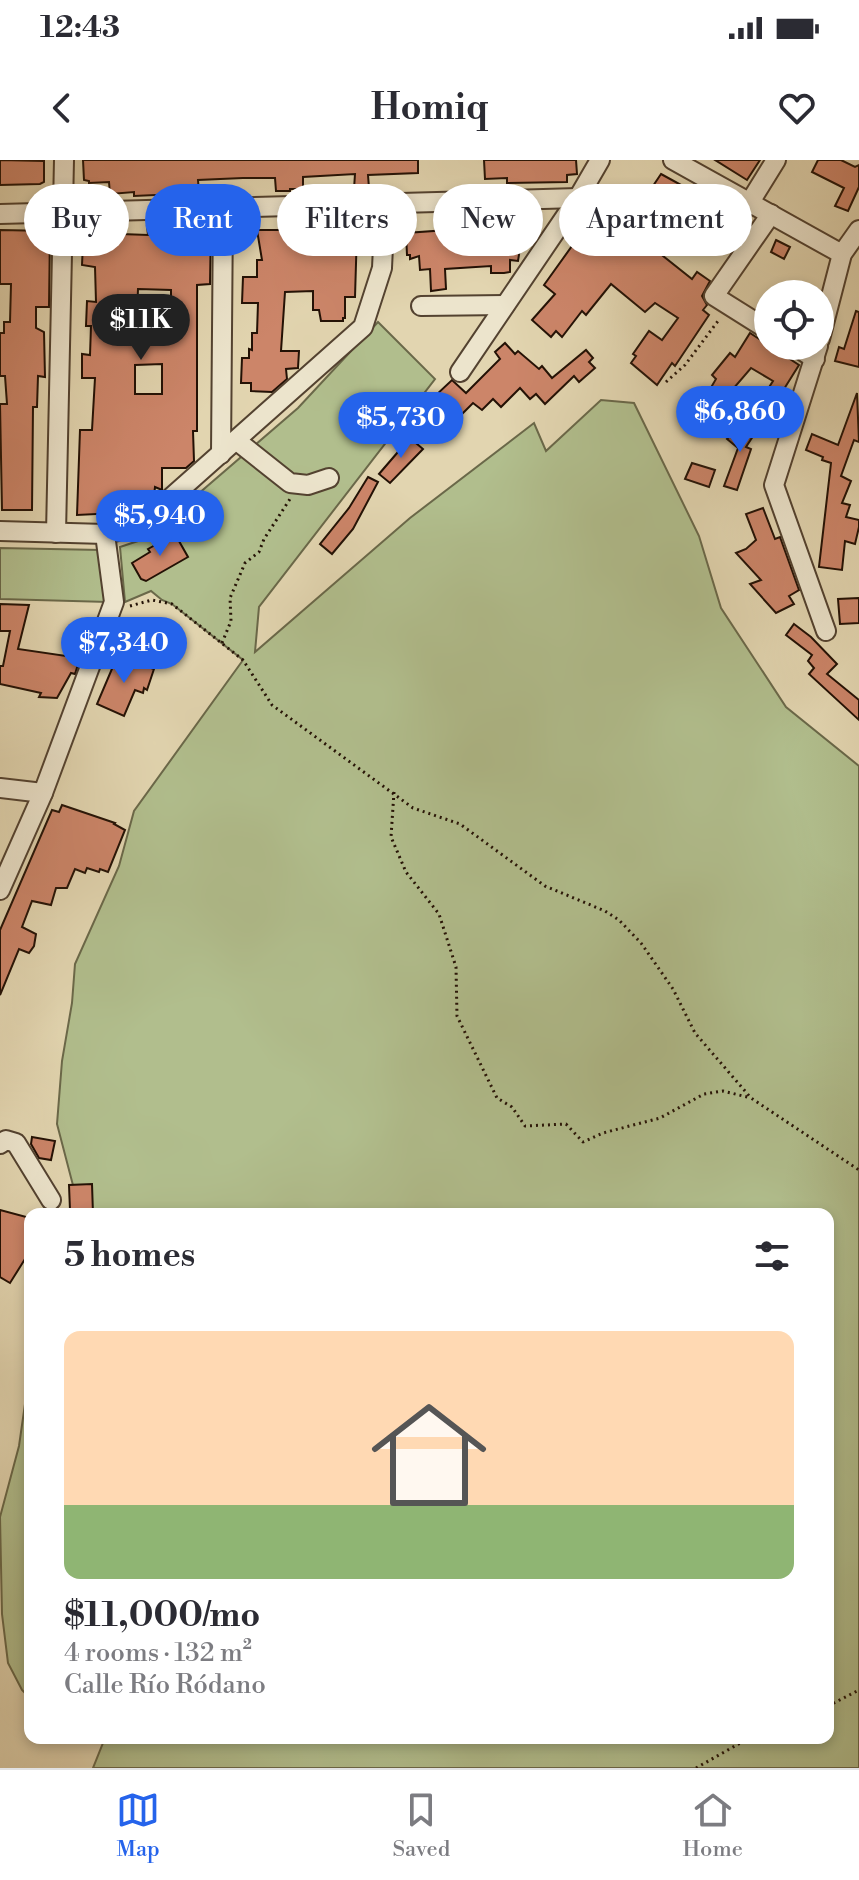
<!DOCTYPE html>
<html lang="en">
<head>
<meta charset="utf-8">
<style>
  :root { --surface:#fff; --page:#f2f2f3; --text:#2b2b33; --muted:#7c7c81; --line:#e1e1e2; --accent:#2563eb }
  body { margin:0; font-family:"Libre Bodoni",serif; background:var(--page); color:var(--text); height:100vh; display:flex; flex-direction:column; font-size:30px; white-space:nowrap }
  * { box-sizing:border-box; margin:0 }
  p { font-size:26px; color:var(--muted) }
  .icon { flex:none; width:44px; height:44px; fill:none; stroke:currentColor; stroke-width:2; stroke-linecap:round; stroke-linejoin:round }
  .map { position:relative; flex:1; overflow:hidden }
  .sheet { position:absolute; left:24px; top:1048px; width:810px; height:536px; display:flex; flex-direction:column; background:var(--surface); border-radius:16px; box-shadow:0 4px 12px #0003 }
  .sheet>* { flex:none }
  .top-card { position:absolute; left:24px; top:24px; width:812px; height:72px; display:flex; gap:16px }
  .controls { position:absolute; left:754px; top:120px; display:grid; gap:16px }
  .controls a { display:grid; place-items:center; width:80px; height:80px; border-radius:50%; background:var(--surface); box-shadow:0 4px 12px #0003; font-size:40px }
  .price { position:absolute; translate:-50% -68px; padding:0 18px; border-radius:28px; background:var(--accent); color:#fff; font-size:26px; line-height:52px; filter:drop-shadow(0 2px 4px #0008) }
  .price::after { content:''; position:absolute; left:50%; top:48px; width:24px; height:18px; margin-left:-12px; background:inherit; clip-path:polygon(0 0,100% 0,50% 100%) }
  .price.selected { background:#222; color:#fff }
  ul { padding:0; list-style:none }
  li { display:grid; align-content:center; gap:16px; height:424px; padding:0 40px }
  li+li { border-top:2px solid var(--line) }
  li span { display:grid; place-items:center; height:248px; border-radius:16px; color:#555 }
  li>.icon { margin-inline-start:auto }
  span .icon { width:144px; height:144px; fill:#fffc; stroke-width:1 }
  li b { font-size:34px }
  h2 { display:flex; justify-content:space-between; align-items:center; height:96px; padding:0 40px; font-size:34px }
  .tag { padding:0 28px; border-radius:36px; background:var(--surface); box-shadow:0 4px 12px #0003; font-size:28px; line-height:72px }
  .tag.selected { background:var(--accent); color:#fff }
  .status { display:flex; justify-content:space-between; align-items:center; height:56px; padding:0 40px; background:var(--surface); direction:ltr }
  .status svg { height:22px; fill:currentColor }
  header { display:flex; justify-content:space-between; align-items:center; height:104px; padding:0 40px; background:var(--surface); font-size:36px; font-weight:800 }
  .tab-bar { display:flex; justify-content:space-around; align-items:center; height:112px; border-top:2px solid var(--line); background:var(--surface); font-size:22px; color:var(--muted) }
  .tab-bar a { display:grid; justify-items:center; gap:4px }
  .tab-bar .selected { color:var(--accent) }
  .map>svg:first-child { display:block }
  .green { fill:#b1be8d; stroke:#6a6849; stroke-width:2 }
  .building { fill:#cc8569; stroke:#231105; stroke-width:2; fill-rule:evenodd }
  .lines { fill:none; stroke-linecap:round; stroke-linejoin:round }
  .minor-casing { stroke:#534230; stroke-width:22 }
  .path { stroke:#231105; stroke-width:3; stroke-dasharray:2 4; stroke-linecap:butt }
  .minor { stroke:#ece4cc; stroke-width:18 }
</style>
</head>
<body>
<div class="status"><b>12:43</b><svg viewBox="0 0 49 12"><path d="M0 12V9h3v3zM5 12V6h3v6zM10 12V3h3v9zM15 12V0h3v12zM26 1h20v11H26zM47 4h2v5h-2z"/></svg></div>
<header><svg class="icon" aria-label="back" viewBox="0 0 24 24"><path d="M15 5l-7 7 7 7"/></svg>Homiq<svg class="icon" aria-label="heart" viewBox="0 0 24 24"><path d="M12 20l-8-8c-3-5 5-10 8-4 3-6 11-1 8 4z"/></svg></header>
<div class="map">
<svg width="859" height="1608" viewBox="0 0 859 1608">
  <rect width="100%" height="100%" fill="#e2d5b0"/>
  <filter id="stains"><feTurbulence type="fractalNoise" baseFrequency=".0025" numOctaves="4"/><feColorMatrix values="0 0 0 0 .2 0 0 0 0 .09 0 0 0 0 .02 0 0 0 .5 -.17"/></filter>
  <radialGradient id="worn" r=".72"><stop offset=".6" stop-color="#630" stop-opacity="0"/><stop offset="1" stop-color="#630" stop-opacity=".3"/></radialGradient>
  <g class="green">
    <polygon points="378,162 435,219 259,447 255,492 410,358 534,263 546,291 601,240 634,243 699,376 721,448 786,547 859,606 859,1608 93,1608 105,1578 828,1578 828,1054 84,1054 75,1033 57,964 62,901 72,843 75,804 119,706 134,651 243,500 172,444 162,440 151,431 125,442 120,387 147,378 298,248"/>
    <polygon points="0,388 101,390 108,442 0,439"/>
    <polygon points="30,1235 30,1538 22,1530 8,1503 2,1454 0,1357 19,1286 25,1244"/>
  </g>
  <g class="building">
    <polygon points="0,0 44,1 44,22 40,24 0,25"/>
    <polygon points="83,0 418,0 418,13 368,15 369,28 354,29 355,14 303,17 303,29 290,29 290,31 276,31 275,18 243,18 198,20 199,33 134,36 134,32 110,34 109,22 89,23 89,21 84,20"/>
    <polygon points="484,0 576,0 577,14 567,15 567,22 507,23 507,18 485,19"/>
    <polygon points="715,0 760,0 747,20"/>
    <polygon points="818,0 841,0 855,7 859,5 859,27 848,51 835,46 844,28 812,12"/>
    <polygon points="661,14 694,32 647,48 659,34 651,29"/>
    <polygon points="625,53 648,73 646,76 657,84 653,88 692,119 697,112 710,121 702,136 707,145 703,150 709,155 675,206 672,203 657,225 631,203 636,196 633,194 649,171 662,180 678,158 655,143 645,152 611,124 586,155 582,151 562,177 556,171 551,177 532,160 555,134 544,125 582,72 600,86"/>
    <polygon points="480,56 481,59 518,57 518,79 521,82 518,101 510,100 510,112 504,113 491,113 491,106 445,109 446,129 431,131 430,109 420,110 419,96 410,99 410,95 407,95 406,73 447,70 447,58"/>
    <polygon points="326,62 325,69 357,70 355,137 345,137 345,158 343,158 343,161 321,161 319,150 313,150 313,131 285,132 281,191 299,191 298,208 286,209 287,219 272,232 251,231 251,223 241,223 242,198 249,198 249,189 252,190 252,173 257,173 258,143 242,143 243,117 257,117 257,100 262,100 257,70 282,70 282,74 310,72 310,63"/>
    <path d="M211,64L210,124L197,125V271H193L194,301L186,308H162V330L155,327L154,336L134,347L117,353L77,355L80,270H92L95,218H82V194L90,195L91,166H86L87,141L96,142L95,107L82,105L83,83H87L89,71H121V74L148,75L147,66ZM138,129L171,130V156L137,155ZM162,204V234H135V205Z"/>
    <polygon points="0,70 50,71 49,147 36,147 36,168 44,172 45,217 38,216 37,247 33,247 32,350 2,350 0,244 7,244 5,216 0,216 0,173 4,173 4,162 10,162 11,124 0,124"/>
    <polygon points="776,80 790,87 784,99 771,92"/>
    <polygon points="856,151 859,152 859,207 835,201 839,187 844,189"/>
    <polygon points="750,173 799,205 784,229 777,240 766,232 773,221 751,208 721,243 706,236 716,219 712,215 730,193 735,197"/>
    <polygon points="505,183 515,194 518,191 539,209 542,206 552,218 586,190 593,198 589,202 595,208 579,222 574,216 545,244 536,234 530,239 520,228 501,247 493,239 482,250 473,243 462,254 457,249 434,269 418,252 452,220 466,233 500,199 495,192"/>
    <polygon points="857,233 859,282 854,280 841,316 851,321 842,343 850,345 846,357 859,360 859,367 855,384 845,381 842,410 819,407 831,303 822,300 823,297 806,290 812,274 838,285"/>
    <polygon points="744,262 757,270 746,287 751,289 737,330 724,326 738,288 727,279"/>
    <polygon points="410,278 423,289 390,323 379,314"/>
    <polygon points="692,303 715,310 709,327 685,319"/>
    <polygon points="368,317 378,322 353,369 332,394 320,384 349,348"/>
    <polygon points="763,348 775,379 780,377 799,430 789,436 794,444 776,453 750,424 761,420 736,393 746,389 756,380 746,354"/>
    <polygon points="175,374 188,397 146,421 141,419 132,403 150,392 148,389"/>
    <polygon points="859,438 859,463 840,464 838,439"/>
    <polygon points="0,444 29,445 18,489 80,498 75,514 71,513 57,538 39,537 41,533 0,524 0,506 3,506 10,471 0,471"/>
    <polygon points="794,464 811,477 837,504 827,514 859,540 859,560 809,514 814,508 808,501 812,495 786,475"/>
    <polygon points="117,497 154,509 147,530 144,528 143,533 135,530 124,556 97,544"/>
    <polygon points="62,645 115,663 114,664 125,670 108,712 100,709 99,712 87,708 85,713 75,709 67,728 56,728 51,745 32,741 22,767 36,774 34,786 29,793 19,789 0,835 0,770 52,650 59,652"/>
    <polygon points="32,977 55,981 51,1000 39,998 31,984"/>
    <polygon points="92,1024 93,1054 76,1054 70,1050 69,1025"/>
    <polygon points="0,1050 30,1058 30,1091 10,1123 0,1117"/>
  </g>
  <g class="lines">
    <defs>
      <g id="minor">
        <polyline points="673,0 842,94"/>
        <polyline points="750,42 776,0"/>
        <polyline points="0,54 578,38"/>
        <polyline points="421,146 505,145"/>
        <polyline points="768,170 714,136 771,54"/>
        <polyline points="820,179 842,94 859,70"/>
        <polyline points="795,186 815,199"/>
        <polyline points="818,186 774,325 826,471"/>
        <polyline points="460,212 578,38 600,0"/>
        <polyline points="237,281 290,323 308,325 329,318"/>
        <polyline points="221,294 223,49"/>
        <polyline points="0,371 105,374 139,366 363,167 382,108 385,44"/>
        <polyline points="56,373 64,0"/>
        <polyline points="0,628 43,633"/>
        <polyline points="0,730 43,633 114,442 105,374"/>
        <polyline points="0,984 6,980 16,983 51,1040"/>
      </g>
    </defs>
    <use href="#minor" class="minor-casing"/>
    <g class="path">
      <polyline points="666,222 685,205 718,161"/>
      <polyline points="130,446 152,440 172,444 243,500 272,545 413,648 460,664 545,726 605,751 619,760 641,783 673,829 695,873 751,938 859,1010"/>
      <polyline points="222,483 231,461 230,438 245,403 259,392 264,379 290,339"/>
      <polyline points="394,632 391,677 406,712 439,754 456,807 457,856 497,938 512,947 525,966 566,964 583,982 603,973 660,958 704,934 723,931 751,938"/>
      <polyline points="828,1546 859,1530"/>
      <polyline points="696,1608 749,1578"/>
    </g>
    <use href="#minor" class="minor"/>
  </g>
  <rect width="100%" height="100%" filter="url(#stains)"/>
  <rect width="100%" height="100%" fill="url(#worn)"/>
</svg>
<div class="controls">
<a><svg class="icon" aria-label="locate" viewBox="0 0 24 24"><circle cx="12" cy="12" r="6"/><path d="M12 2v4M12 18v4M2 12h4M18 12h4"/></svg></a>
</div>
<b class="price selected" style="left:141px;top:202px">$11K</b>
<b class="price" style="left:740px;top:294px">$6,860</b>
<b class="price" style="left:401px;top:300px">$5,730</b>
<b class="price" style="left:160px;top:398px">$5,940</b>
<b class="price" style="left:124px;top:525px">$7,340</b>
<div class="top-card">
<a class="tag">Buy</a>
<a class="tag selected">Rent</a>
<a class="tag">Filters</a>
<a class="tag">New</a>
<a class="tag">Apartment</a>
</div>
<section class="sheet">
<h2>5 homes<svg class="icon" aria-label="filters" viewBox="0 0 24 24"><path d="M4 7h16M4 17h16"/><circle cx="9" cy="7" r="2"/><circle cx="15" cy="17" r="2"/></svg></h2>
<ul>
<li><span style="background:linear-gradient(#ffd9b3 70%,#8fb573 0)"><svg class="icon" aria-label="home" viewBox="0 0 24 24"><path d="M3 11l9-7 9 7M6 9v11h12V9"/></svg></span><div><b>$11,000/mo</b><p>4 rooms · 132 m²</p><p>Calle Río Ródano</p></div></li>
</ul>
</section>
</div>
<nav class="tab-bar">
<a class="selected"><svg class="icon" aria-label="map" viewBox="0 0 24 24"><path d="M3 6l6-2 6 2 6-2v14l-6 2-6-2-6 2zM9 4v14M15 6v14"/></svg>Map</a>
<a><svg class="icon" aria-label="saved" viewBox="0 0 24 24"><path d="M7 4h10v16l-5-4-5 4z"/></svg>Saved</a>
<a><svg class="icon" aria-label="home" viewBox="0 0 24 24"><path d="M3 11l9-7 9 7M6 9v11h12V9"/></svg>Home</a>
</nav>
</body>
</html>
